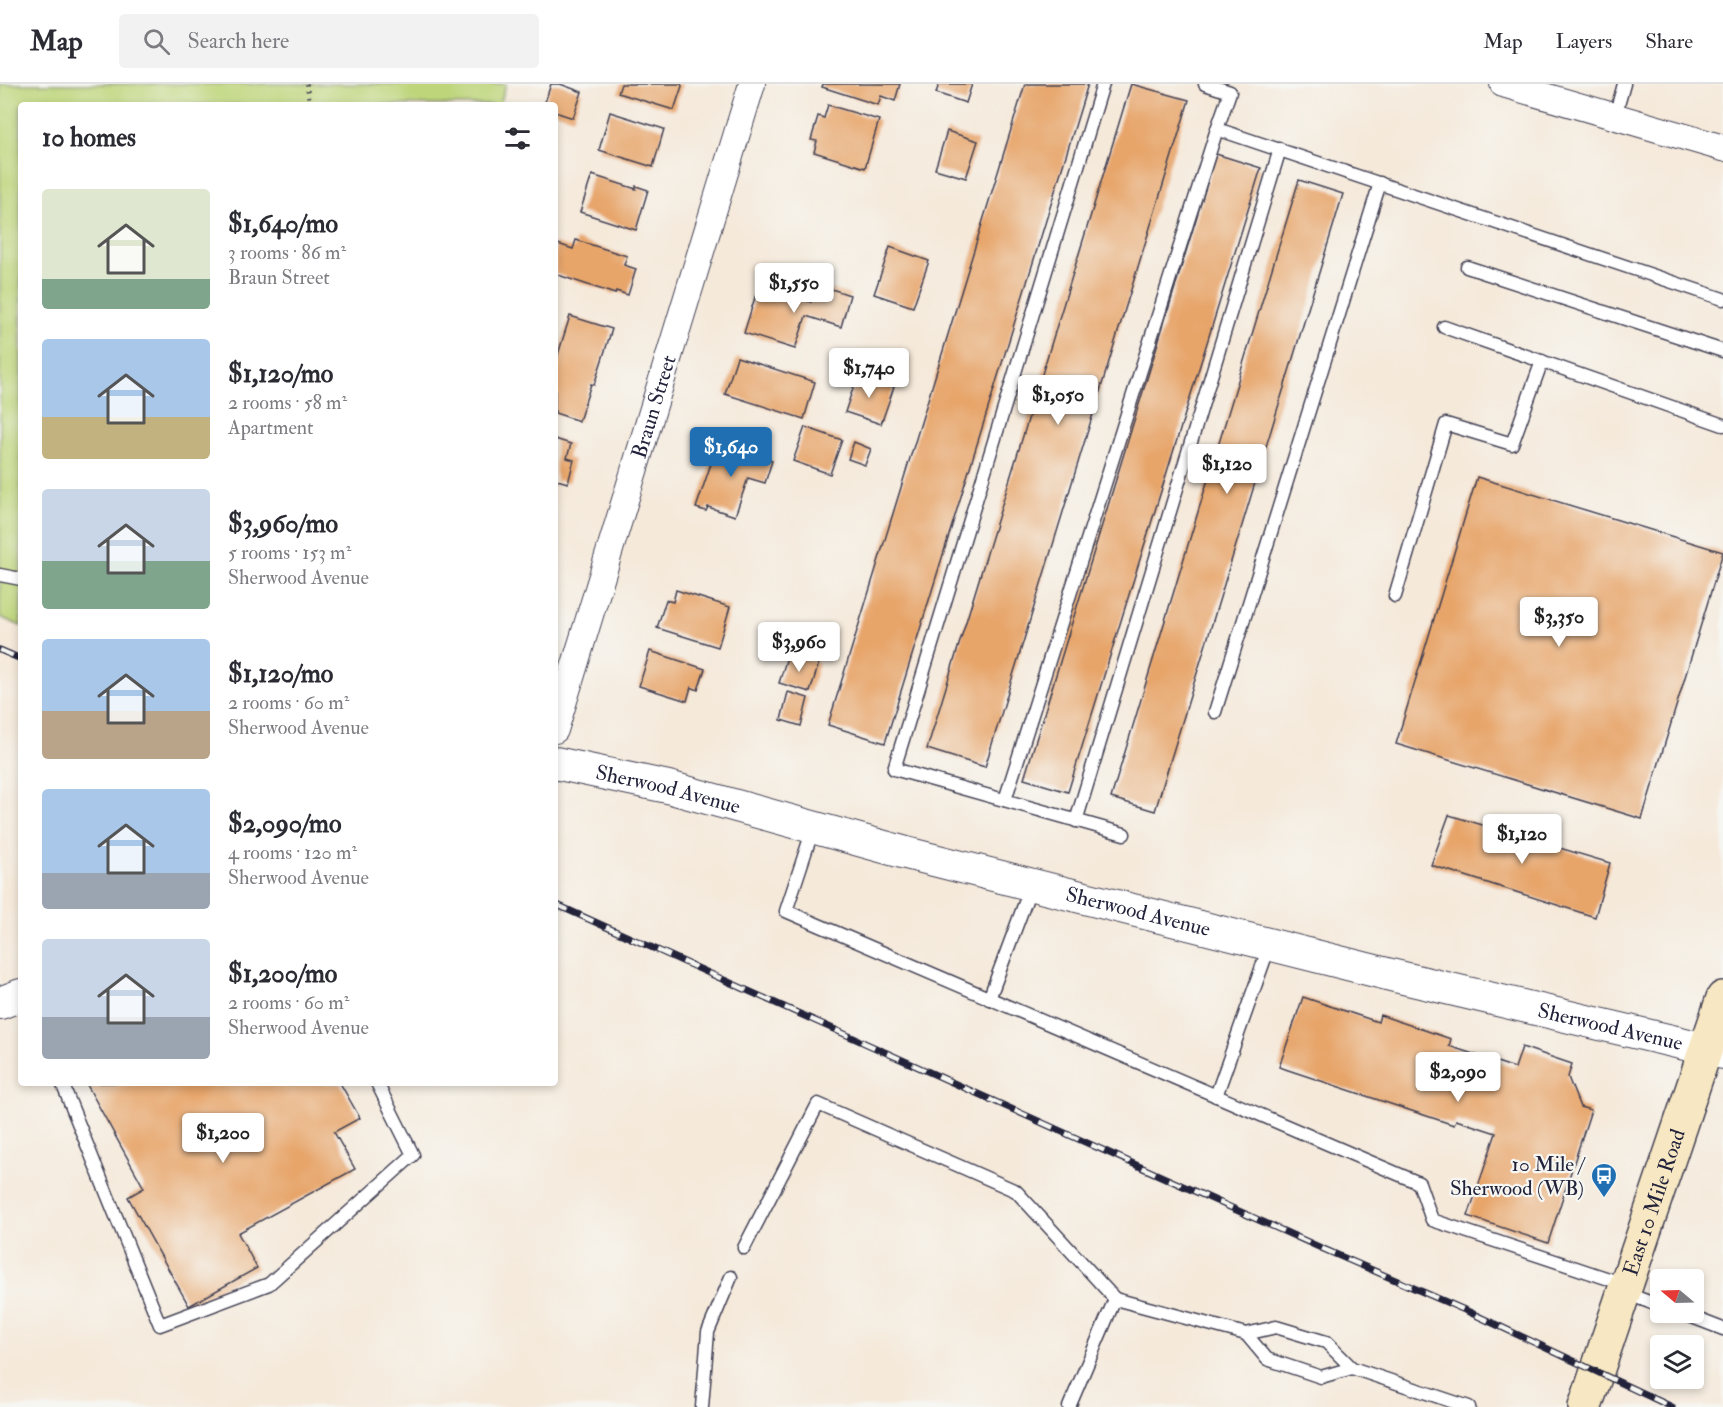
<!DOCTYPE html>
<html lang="en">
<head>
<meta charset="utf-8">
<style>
  :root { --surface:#fff; --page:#f2f2f3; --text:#2b2b33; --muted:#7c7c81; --line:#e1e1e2; --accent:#1f6fb2 }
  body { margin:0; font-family:"IM FELL Double Pica",serif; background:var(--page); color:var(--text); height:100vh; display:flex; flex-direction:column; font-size:22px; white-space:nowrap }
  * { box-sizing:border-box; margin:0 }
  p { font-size:20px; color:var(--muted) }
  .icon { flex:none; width:33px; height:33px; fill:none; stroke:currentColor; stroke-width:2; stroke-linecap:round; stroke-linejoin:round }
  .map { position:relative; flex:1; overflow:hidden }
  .details { position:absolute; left:18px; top:18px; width:540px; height:984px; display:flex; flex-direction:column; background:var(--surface); border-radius:6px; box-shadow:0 3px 9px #0003 }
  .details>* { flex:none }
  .needle { width:39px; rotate:289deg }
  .tools { position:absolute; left:1650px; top:1185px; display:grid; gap:12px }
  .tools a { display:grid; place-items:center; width:54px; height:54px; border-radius:6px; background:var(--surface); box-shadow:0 3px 9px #0003; font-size:30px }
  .price { position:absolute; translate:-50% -51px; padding:0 14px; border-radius:6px; background:#fff; color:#222; font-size:20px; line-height:39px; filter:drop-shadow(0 2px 3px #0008) }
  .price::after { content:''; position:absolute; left:50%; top:36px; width:18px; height:14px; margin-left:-9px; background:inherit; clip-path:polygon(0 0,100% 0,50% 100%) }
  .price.on { background:var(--accent); color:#fff }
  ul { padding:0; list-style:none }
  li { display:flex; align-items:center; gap:18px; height:150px; padding:0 24px }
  li span { display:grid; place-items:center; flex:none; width:168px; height:120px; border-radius:6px; color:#555 }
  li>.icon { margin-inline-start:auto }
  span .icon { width:72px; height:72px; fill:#fffc; stroke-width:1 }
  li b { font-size:26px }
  h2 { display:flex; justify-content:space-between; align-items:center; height:72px; padding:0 24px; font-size:26px }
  header { display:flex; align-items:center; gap:36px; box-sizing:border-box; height:84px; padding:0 30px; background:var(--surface); border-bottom:2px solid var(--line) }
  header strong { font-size:28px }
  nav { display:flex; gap:33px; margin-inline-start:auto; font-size:21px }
  .search { width:420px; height:54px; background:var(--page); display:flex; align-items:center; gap:15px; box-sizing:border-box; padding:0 21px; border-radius:6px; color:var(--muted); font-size:22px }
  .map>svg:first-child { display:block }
  .green { fill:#bed57a; stroke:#707c5a; stroke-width:1.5 }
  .building { fill:#e7a56b }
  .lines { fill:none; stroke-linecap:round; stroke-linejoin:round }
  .service-casing { stroke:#424053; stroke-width:15 }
  .minor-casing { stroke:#424053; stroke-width:28 }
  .tertiary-casing { stroke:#424053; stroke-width:34 }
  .secondary-casing { stroke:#424053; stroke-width:36 }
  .path { stroke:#424053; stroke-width:4; stroke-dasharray:1.5 4.5; stroke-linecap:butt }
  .service { stroke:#fff; stroke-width:12 }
  .minor { stroke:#fff; stroke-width:26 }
  .tertiary { stroke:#fff; stroke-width:32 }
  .secondary { stroke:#f7e8c3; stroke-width:33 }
  .rail-casing { stroke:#22223b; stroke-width:7 }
  .rail { stroke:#f6f6f2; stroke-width:4.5; stroke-dasharray:14; stroke-linecap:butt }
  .labels { text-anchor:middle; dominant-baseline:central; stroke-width:4.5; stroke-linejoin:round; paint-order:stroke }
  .street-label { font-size:21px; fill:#22223b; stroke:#f6f6f2 }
  .poi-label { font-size:21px; fill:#22223b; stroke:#f6f6f2; text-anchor:end }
</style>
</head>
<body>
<header>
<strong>Map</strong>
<div class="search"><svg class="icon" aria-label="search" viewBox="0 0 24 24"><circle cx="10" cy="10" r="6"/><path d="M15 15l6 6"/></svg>Search here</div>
<nav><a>Map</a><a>Layers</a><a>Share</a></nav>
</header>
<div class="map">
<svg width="1723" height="1323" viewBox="0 0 1723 1323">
  <rect width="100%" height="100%" fill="#f6f6f2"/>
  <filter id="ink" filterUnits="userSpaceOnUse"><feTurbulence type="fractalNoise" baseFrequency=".0167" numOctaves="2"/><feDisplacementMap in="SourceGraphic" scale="12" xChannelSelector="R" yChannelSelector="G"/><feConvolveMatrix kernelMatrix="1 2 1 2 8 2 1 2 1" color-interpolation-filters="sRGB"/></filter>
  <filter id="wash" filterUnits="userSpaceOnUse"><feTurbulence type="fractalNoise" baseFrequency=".008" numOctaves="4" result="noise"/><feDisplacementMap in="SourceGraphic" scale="24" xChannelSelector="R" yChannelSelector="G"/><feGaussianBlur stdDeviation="1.35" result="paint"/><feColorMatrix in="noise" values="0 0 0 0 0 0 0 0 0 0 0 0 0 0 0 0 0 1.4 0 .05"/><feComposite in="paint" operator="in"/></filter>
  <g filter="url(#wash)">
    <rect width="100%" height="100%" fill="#f5e9da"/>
    <polygon class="green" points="0,0 506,0 500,21 21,21 21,542 0,533"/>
    <g id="blocks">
      <g class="building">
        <polygon points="551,0 560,0 582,8 573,34 555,28 555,21 544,21"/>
        <polygon points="621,0 681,0 682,2 674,26 618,9"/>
        <polygon points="823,0 900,0 895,17 881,12 878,21 822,3"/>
        <polygon points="939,0 972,0 966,19 936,9"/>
        <polygon points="1025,0 1088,0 885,659 828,641"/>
        <polygon points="1131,0 1189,16 985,683 927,665"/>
        <polygon points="828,21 879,36 865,84 814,68 817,57 811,56 818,32 824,34"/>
        <polygon points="610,28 664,45 653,83 599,66"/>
        <polygon points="947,47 978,57 966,94 935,85"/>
        <polygon points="1216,70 1261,84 1068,708 1024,695"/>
        <polygon points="592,91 636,105 636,102 648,106 636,146 580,128"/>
        <polygon points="1299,96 1343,110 1155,727 1111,714"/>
        <polygon points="576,156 627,172 624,181 636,185 628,211 616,207 615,210 555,190 555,159 573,165"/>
        <polygon points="890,163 929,177 913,223 874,210"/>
        <polygon points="816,200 850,211 841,243 806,232 795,265 744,249 756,210 766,213 768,205 811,218"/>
        <polygon points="570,232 612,245 594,301 591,300 579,337 555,329 555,280"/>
        <polygon points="737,273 815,298 804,335 725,310"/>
        <polygon points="858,290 894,303 881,340 845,328"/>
        <polygon points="805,343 842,356 830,390 793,377"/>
        <polygon points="555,355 571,360 567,374 574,376 568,399 557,396 556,403"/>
        <polygon points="719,356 728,360 728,362 772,377 765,399 748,394 735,432 708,423 706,427 696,424"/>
        <polygon points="854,358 871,365 865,381 848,375"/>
        <polygon points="1477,393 1723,468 1642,735 1396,660"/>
        <polygon points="676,506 730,523 718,563 657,544 666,516 673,518"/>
        <polygon points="650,567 705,585 698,606 691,603 687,617 639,602"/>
        <polygon points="788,570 819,579 810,608 779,599"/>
        <polygon points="788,608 808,614 801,642 781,636"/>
        <polygon points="1449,731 1610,779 1595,833 1431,781"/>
        <polygon points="1303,913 1378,938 1380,931 1451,955 1449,962 1515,984 1522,963 1572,980 1568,993 1580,1023 1591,1026 1548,1159 1468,1132 1496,1049 1456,1036 1454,1041 1279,983"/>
        <polygon points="86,999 340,999 360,1034 334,1048 355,1085 238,1149 257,1184 189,1222 128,1113 144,1104"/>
      </g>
    </g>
  </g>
  <g filter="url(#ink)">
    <use href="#blocks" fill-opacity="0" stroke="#424053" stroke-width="1.5"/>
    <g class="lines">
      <defs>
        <g id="service">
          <polyline points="1103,0 894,685 1124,750"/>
          <polyline points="1205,0 1230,8 1217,45 1723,215"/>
          <polyline points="1615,32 1624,0"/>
          <polyline points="1467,183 1723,267"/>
          <polyline points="1444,243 1723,341"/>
          <polyline points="0,491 21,495"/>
          <polyline points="1395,512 1446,340 1512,360 1542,277"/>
          <polyline points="1215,628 1380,99"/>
          <polyline points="1005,716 1217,45"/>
          <polyline points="1076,737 1280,65"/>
          <polyline points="813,745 786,827 1419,1099 1432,1136 1624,1200"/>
          <polyline points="989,915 1032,800"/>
          <polyline points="62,999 160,1241 269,1200 413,1071 377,999"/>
          <polyline points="1216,1012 1270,860"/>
          <polyline points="744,1164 818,1020 1016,1107 1115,1215"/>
          <polyline points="1625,1209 1660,1222"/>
          <polyline points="1679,1228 1723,1245"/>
          <polyline points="1246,1250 1267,1275 1321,1293 1352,1284"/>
          <polyline points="702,1323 708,1248 731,1193"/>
          <polyline points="1069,1323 1115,1215 1246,1250 1276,1243 1326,1258 1352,1284 1469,1323"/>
        </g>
        <g id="minor">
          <polyline points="1503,0 1723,64"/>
          <path id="s1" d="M555,646L752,0"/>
        </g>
        <g id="tertiary">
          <path id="s2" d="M555,679L668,703L906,769L1395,892L1723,969"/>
          <polyline points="0,919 21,911"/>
        </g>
        <g id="secondary">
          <path id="s3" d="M1585,1323L1723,914"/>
        </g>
      </defs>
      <use href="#service" class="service-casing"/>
      <use href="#minor" class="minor-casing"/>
      <use href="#tertiary" class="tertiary-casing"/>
      <use href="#secondary" class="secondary-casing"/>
      <polyline class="path" points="307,0 309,21"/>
      <use href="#service" class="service"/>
      <use href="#minor" class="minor"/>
      <use href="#tertiary" class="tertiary"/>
      <use href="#secondary" class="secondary"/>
      <defs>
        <g id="rail">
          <polyline points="0,566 21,575"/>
          <polyline points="555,820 1319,1163 1467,1227 1672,1323"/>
        </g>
      </defs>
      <use href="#rail" class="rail-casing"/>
      <use href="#rail" class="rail"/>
    </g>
  </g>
  <defs>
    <symbol id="bus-pin" viewBox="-11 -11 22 30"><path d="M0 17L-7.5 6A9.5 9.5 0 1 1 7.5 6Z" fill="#1f6fb2" stroke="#f6f6f2"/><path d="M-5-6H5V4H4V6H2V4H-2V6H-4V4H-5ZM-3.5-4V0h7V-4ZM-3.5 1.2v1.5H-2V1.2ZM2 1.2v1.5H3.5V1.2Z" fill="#fff"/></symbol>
  </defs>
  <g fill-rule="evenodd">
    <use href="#bus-pin" x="1589" y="1077" width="30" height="40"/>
  </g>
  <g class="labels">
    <g class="street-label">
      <text stroke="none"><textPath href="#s1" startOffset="338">Braun Street</textPath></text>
      <text stroke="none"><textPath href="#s2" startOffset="116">Sherwood Avenue</textPath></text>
      <text stroke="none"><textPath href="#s2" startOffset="602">Sherwood Avenue</textPath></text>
      <text stroke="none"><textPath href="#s2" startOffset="1088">Sherwood Avenue</textPath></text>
      <text stroke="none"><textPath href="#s3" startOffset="216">East 10 Mile Road</textPath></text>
    </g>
    <g class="poi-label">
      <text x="1584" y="1080">10 Mile /<tspan x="1584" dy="24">Sherwood (WB)</tspan></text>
    </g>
  </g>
</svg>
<div class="tools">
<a><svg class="needle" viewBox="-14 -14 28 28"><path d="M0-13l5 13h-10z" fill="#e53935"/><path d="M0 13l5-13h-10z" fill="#7c7c81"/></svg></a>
<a><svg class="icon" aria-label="layers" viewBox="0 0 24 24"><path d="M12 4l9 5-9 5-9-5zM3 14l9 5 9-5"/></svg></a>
</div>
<b class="price" style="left:794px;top:230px">$1,550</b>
<b class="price" style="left:869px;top:315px">$1,740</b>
<b class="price" style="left:1058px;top:342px">$1,050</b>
<b class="price on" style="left:731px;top:394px">$1,640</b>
<b class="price" style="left:1227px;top:411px">$1,120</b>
<b class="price" style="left:1559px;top:564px">$3,350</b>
<b class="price" style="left:799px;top:589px">$3,960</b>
<b class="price" style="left:1522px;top:781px">$1,120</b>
<b class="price" style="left:1458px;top:1019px">$2,090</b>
<b class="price" style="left:223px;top:1080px">$1,200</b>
<section class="details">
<h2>10 homes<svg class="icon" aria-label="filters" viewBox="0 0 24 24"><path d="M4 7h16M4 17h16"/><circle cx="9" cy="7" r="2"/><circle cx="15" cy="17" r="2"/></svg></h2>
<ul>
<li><span style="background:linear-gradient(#dfe7d0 75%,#7fa58c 0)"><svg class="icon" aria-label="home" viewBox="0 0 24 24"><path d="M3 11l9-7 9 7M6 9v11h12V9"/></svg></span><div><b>$1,640/mo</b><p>3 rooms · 86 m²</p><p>Braun Street</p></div></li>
<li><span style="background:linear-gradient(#a9c7e8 65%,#c2b280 0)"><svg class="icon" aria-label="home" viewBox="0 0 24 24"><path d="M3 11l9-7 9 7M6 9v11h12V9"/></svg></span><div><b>$1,120/mo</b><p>2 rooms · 58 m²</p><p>Apartment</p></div></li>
<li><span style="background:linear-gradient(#c9d6e8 60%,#7fa58c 0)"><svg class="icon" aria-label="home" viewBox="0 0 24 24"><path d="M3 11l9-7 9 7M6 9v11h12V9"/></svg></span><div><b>$3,960/mo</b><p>5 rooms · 153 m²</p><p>Sherwood Avenue</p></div></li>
<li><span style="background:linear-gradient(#a9c7e8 60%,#b9a48a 0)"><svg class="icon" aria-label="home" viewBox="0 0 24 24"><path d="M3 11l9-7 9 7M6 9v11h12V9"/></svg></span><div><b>$1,120/mo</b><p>2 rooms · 60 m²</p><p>Sherwood Avenue</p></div></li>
<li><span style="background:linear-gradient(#a9c7e8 70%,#9aa5b1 0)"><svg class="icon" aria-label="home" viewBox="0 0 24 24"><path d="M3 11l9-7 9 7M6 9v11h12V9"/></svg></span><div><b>$2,090/mo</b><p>4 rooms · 120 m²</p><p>Sherwood Avenue</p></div></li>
<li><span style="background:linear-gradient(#c9d6e8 65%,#9aa5b1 0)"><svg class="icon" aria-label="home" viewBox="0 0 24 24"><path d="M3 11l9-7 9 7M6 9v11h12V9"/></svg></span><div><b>$1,200/mo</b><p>2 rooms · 60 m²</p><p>Sherwood Avenue</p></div></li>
</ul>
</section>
</div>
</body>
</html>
